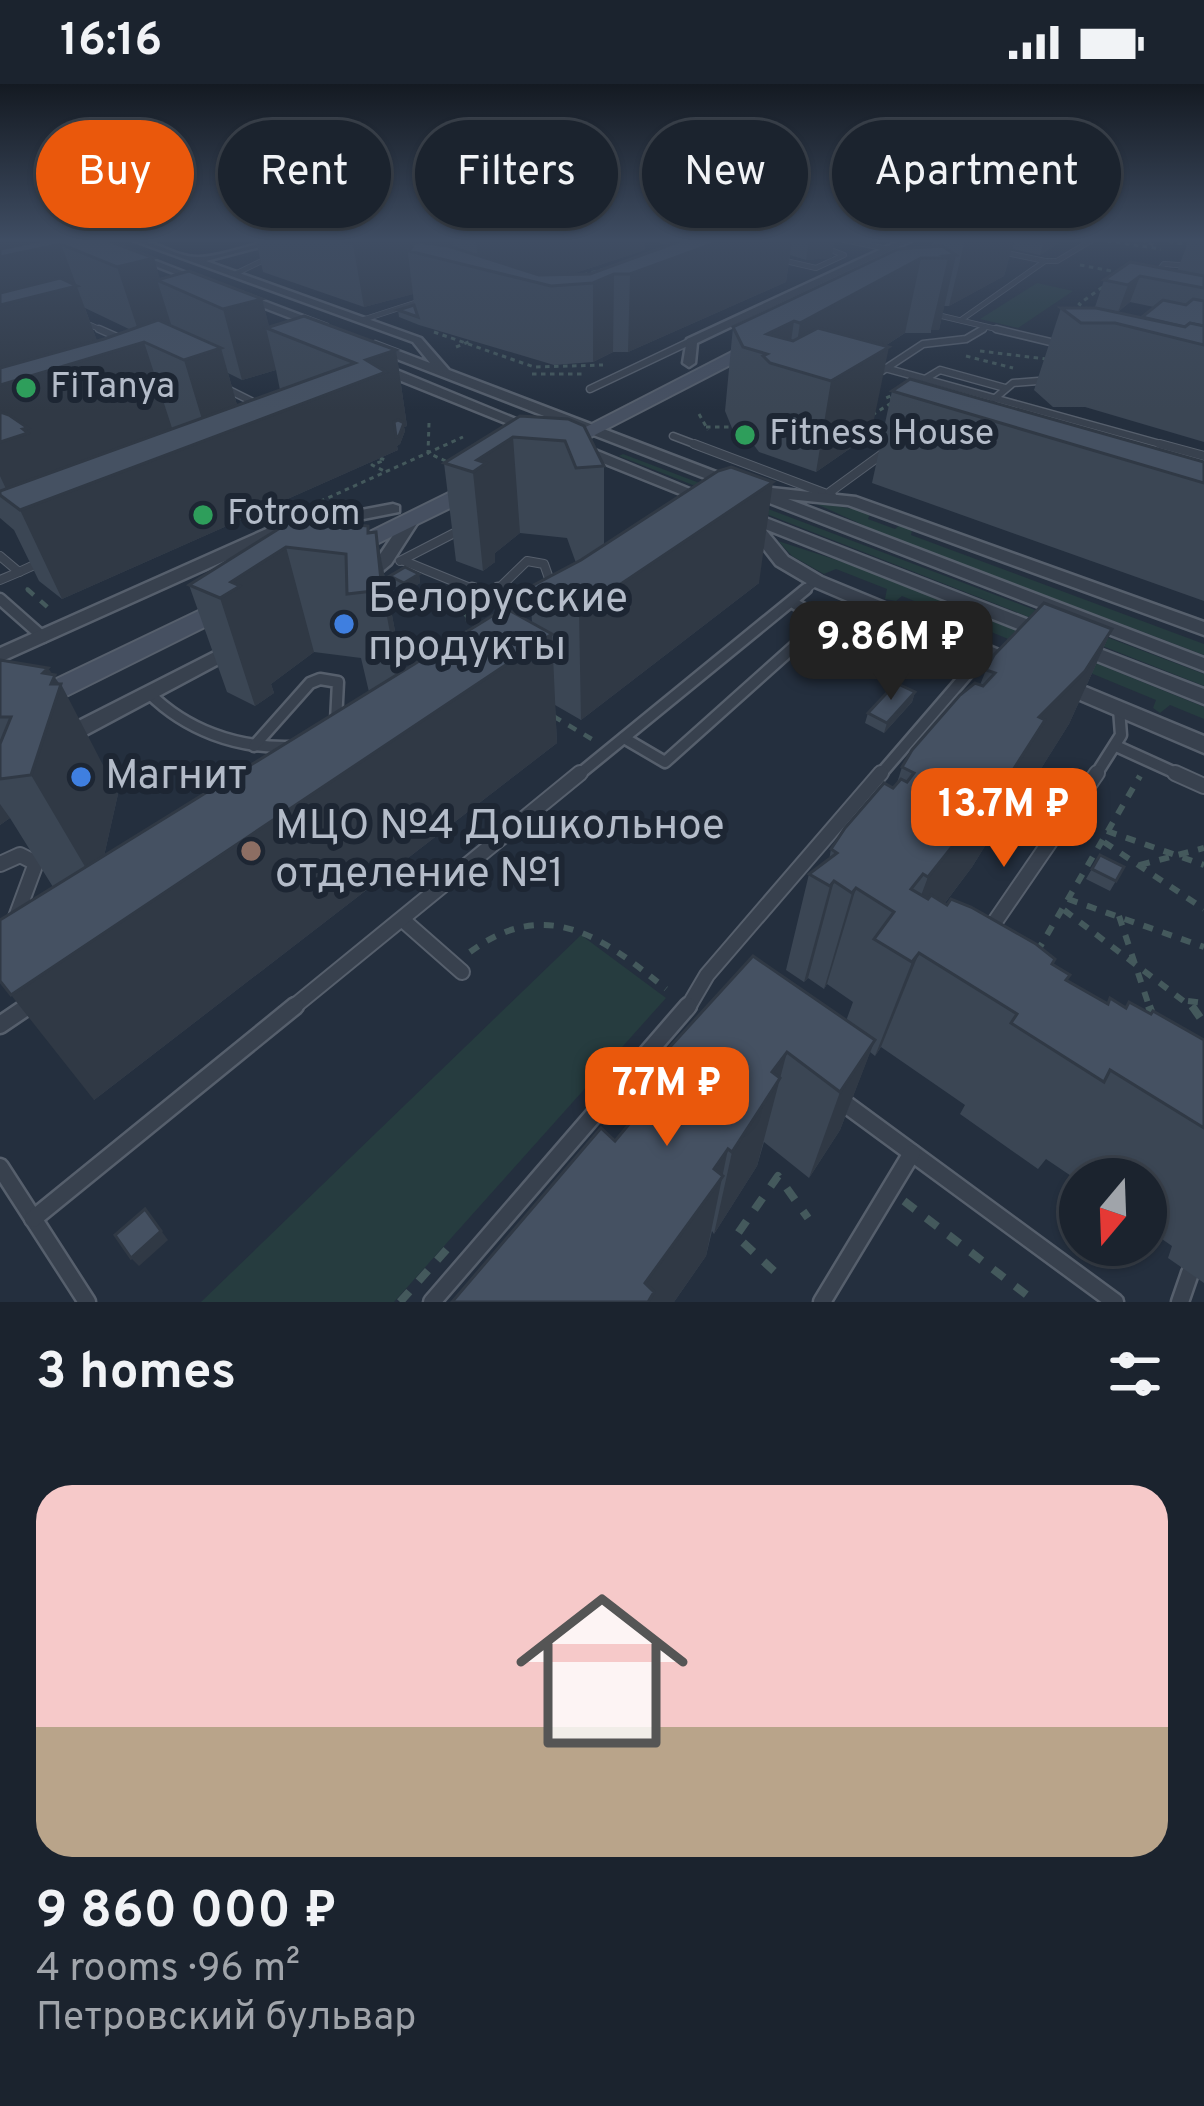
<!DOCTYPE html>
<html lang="en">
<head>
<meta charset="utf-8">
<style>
  :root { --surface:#1b232e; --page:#282f3a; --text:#f1f3f6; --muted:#a0a4aa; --line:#39404a; --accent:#ea580c }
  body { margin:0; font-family:Overpass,sans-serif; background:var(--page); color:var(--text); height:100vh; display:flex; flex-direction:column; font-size:45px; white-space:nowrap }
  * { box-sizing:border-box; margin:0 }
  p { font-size:39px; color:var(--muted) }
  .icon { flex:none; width:66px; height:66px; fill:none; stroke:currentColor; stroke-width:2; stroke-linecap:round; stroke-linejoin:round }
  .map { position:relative; height:1218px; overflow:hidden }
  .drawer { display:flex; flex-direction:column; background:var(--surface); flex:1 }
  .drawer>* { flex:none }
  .banner { position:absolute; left:36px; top:36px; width:1134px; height:108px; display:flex; gap:24px }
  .needle { width:78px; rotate:199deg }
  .buttons { position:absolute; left:1059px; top:1074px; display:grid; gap:24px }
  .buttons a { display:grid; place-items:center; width:108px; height:108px; border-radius:50%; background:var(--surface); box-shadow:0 3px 9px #0004,0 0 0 3px var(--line); font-size:60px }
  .price { position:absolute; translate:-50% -102px; padding:0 27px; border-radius:24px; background:var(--accent); color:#fff; font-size:39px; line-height:78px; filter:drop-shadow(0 3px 6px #0008) }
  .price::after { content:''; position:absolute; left:50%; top:72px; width:36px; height:27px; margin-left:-18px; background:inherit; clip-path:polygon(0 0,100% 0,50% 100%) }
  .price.selected { background:#222; color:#fff }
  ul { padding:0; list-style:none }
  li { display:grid; align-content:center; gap:24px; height:636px; padding:0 36px }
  li span { display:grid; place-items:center; height:372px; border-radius:36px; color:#555 }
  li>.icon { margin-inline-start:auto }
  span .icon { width:216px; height:216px; fill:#fffc; stroke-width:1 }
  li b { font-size:51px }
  h2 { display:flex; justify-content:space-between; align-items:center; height:144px; padding:0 36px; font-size:51px }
  .chip { padding:0 42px; border-radius:54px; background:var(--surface); box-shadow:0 3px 9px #0004,0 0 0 3px var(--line); font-size:42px; line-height:108px }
  .chip.selected { background:var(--accent); color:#fff }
  .status { display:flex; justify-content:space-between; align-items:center; height:84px; padding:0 60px; background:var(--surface); direction:ltr }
  .status svg { height:33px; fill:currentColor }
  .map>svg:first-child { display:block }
  .green { fill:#263c3f }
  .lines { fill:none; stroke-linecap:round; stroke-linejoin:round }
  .lane-far5-casing { stroke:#565f6c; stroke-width:6 }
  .lane-far4-casing { stroke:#565f6c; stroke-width:9 }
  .lane-far3-casing { stroke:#565f6c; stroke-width:10 }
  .lane-far2-casing { stroke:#565f6c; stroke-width:15 }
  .lane-far1-casing { stroke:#565f6c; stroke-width:18 }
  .lane-casing { stroke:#565f6c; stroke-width:21 }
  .street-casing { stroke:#565f6c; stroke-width:5 }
  .secondary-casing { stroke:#565f6c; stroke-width:4 }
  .path-far3 { stroke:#44595c; stroke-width:3; stroke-dasharray:4.5 4.5; stroke-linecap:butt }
  .path-far2 { stroke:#44595c; stroke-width:4.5; stroke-dasharray:9 9; stroke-linecap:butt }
  .path-far1 { stroke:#44595c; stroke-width:6; stroke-dasharray:10 10; stroke-linecap:butt }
  .path { stroke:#44595c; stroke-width:8; stroke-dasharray:14 14; stroke-linecap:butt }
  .lane-far5 { stroke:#38414e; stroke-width:4.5 }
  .lane-far4 { stroke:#38414e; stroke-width:6 }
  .lane-far3 { stroke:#38414e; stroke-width:8 }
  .lane-far2 { stroke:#38414e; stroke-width:10 }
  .lane-far1 { stroke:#38414e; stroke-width:14 }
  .lane { stroke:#38414e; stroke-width:16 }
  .street { fill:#38414e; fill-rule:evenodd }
  .secondary { fill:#465061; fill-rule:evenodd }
  .wall { fill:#3b4654; fill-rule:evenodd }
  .shaded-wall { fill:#303945 }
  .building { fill:#455162; stroke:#303945; stroke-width:3 }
  .leisure-dot { fill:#2e9e5b; stroke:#1d2633; stroke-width:4.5 }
  .shop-dot { fill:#3f7fe0; stroke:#1d2633; stroke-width:4.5 }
  .education-dot { fill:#8d6e63; stroke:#1d2633; stroke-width:4.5 }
  .labels { text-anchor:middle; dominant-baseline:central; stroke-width:12; stroke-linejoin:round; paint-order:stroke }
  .far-poi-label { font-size:36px; fill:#b4bcc9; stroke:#1d2633; text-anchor:start }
  .poi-label { font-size:42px; fill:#b4bcc9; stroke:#1d2633; text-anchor:start }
</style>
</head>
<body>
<div class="status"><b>16:16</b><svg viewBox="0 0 49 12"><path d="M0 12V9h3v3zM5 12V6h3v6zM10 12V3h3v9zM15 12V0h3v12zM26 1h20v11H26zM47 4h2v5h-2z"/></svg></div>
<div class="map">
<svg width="1204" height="1218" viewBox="0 0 1204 1218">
  <rect width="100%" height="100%" fill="#242f3e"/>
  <g class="green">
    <polygon points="1037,199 1073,207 1018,244 980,235"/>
    <polygon points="623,370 1204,590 1204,602 619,372"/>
    <polygon points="812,418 871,428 868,435 895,445 901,440 913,443 911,451 1204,560 1204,571 883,450"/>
    <polygon points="778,457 861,484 1204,623 1204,635 1170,621 1160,629 1153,624 1156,616 979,543 969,549 963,545 968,539 902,512 896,517 885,515 887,505 836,485 824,490 792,472"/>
    <polygon points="581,851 666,914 394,1218 201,1218"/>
  </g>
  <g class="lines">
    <defs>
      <g id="lane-far5">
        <polyline points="661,156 688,162"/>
        <polyline points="844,156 888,165"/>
        <polyline points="1002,168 1045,177"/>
        <polyline points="777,175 816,184 844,171 804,156"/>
        <polyline points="235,190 274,171"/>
        <polyline points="1155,191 1164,180 1204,183"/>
        <polyline points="929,229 1009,248"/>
        <polyline points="362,236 427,215"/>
        <polyline points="961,236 1045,177 1057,177 1092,156"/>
        <polyline points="81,237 106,248"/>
        <polyline points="978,248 986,243"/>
      </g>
      <g id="lane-far4">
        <polyline points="99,245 124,256"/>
        <polyline points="996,245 1063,261"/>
        <polyline points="885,284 1171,363"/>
        <polyline points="882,287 923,260 966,255 983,245"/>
        <polyline points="925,295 940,286 1005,304"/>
        <polyline points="223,303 251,317"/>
        <polyline points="590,305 691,257"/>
        <polyline points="994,315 1013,299 1051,296"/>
        <polyline points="673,352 702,363"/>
      </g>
      <g id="lane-far3">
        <polyline points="694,360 832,412"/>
        <polyline points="1160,360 1204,372"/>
        <polyline points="830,408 885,368"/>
        <polyline points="0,472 19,488 43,477"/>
        <polyline points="400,477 464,444"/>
        <polyline points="404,477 480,508"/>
        <polyline points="0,496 19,488"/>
        <polyline points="495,508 527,477 544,480 552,503"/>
        <polyline points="802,508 816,497"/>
      </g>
      <g id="lane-far2">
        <polyline points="472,505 491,512 544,509"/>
        <polyline points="491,512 498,505"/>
        <polyline points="0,515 43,553"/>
        <path d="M149,609C186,646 236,664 289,663"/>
        <polyline points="624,654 665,678 816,543 818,534 792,518"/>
        <polyline points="254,662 310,599 320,595 338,598 336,637"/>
        <polyline points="1116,662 1182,692"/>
        <polyline points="577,692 806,505"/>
        <polyline points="879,692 986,568"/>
        <polyline points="1095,692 1121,651 1119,625"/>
      </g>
      <g id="lane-far1">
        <polyline points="1175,689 1204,702"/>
        <polyline points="0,780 20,771 36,779 16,833"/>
        <polyline points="404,837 462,888"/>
        <polyline points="990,845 1097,689"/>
        <polyline points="24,925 32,919"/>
        <polyline points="291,925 580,689"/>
        <polyline points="687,925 707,891 881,689"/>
      </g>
      <g id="lane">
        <polyline points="0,941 28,922"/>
        <polyline points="840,1016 1115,1218"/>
        <polyline points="0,1083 87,1218"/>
        <polyline points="33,1135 295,922"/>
        <polyline points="432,1218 688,922"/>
        <polyline points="822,1218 912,1069"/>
        <polyline points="1180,1218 1190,1189"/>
      </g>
      <g id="street">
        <polygon points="89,156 102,156 210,198 201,200"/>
        <path d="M132,156C156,156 177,174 199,173C229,172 257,156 287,156L206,177L421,254L449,286L766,407L772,404L856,413L1204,538V551L848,421L788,415L1204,574V587L371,265L369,262L375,258L430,279L413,258Z"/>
        <polygon points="901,156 913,156 697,259 695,279 689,283 683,279 687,255"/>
        <polygon points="240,208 327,241 329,243 319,245 236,213"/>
        <polygon points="374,280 382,280 545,347 533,350 374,286"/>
        <polygon points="568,359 578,359 719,417 711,422 705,420 568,365"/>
        <polygon points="393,420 399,422 399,428 282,451 0,578 0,564 271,443"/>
        <polygon points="745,426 1052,545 1055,549 1052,553 1038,553 765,445 788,473 822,493 1026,577 1029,582 1019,588 1012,587 810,501 776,481 737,431"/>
        <polygon points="412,430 420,435 391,480 367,500 355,500 352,496 355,492 379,472 406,432"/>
        <polygon points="1074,555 1204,605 1204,620 1067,565 1064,561 1067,557"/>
        <polygon points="238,556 248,562 245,566 67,661 51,661 48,656 51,651"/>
        <polygon points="1059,592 1204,652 1204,669 1052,604 1049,599"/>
      </g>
      <g id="secondary">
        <polygon points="761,253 769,258 767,262 560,369 543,365"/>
        <polygon points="483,392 491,394 491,404 352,472 343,474 331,467"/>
        <polygon points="234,510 243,512 247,518 243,524 0,645 0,622"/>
      </g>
    </defs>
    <use href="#lane-far5" class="lane-far5-casing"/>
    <use href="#lane-far4" class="lane-far4-casing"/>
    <use href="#lane-far3" class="lane-far3-casing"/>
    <use href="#lane-far2" class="lane-far2-casing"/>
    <use href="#lane-far1" class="lane-far1-casing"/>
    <use href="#lane" class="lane-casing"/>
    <use href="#street" class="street-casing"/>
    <use href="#secondary" class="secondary-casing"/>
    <g class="path-far3">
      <polyline points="1141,156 1157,162"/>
      <polyline points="1160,156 1190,161"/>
      <polyline points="1107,157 1161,165"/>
      <polyline points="1080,181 1122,189"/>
      <polyline points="583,191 640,175"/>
      <polyline points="1089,226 1079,220 1104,202"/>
      <polyline points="434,248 534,283 603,281"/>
      <polyline points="456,263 471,257"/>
      <polyline points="980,267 1046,275"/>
      <polyline points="966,272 1013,284"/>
      <polyline points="532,290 586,290"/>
      <polygon points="895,310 905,312 907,316 886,314"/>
      <polyline points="699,330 708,346"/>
      <polyline points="872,331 893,318"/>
      <polyline points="429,339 428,369 450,379"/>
      <polyline points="706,343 731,343"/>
      <polyline points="380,374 385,376 372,381 386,388"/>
      <polyline points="312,421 463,353"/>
      <polyline points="26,504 31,508"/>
    </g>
    <g class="path-far2">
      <polyline points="27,505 53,528"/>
      <polyline points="453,516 468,533 468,551"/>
      <polyline points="553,632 595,657"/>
    </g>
    <g class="path-far1">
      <polyline points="1107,747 1204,781"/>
      <polyline points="1104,758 1204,825"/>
      <polyline points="1140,781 1204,764"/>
      <polyline points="1068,815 1204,863"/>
      <polyline points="1064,826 1194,925"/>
      <polyline points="1119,832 1150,925"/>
      <path d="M470,868C547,811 604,854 666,905"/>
      <polyline points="1037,868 1140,692"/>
      <polyline points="1188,917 1204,919"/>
    </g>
    <g class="path">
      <polyline points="1149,922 1152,930"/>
      <polyline points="1192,922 1204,939"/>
      <polyline points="904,1117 1036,1218"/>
      <polyline points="774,1187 736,1152 778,1092 808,1134"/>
      <polyline points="400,1218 448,1164"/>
    </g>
    <use href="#lane-far5" class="lane-far5"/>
    <use href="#lane-far4" class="lane-far4"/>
    <use href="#lane-far3" class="lane-far3"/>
    <use href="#lane-far2" class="lane-far2"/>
    <use href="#lane-far1" class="lane-far1"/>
    <use href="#lane" class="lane"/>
    <use href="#street" class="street"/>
    <use href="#secondary" class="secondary"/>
  </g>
  <g class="wall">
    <path d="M0,156H35L36,158L106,156L161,196L262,215L269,243L396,266L407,342L404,343L405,347L400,360L397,362L398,366L62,515L39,497L14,446L0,434ZM85,224L131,246L97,257ZM276,286L280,306L237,321L228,289L242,296Z"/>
    <polygon points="256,156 645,156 645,166 569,191 590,190 683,156 834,156 832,174 806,176 790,171 786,198 628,268 613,268 593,278 554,281 419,241 399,233 398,226 414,221 413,210 364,223 263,188"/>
    <polygon points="933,156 1014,156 1004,192 949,222 944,222 939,246 931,246 931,249 905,249 885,262 871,350 816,388 759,368 753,360 753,356 734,349 725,327 733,243 931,163"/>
    <polygon points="1015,156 1064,156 1040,171 1012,165"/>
    <polygon points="1189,156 1204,156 1204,358 1085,323 1053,323 1034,306 1061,224 1142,233 1154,223 1130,218 1118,228 1095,223 1104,196 1177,187"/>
    <polygon points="892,307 1204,378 1204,517 872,399"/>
    <polygon points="520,332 568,335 604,382 604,461 759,499 581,636 555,621 557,659 94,1016 53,803 10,734 0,741 0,576 52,590 59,600 118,710 104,772 369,608 361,574 314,568 271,600 274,609 255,622 227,608 189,501 295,440 361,441 369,449 376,448 396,552 400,589 532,539 530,503 576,479 567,454 520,449 495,469 495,478 483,487 456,477 444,379"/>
    <polygon points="419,490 420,499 406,508 392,501 390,492"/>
    <polygon points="1112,545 1069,640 1042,683 1010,717 1003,733 972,783 945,819 1052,880 1067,896 1107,919 1110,914 1126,923 1129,918 1204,956 1204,1199 1168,1174 1172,1162 1146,1144 1146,1095 1080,1095 1080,1098 1046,1075 1038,1085 960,1030 965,1021 881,963 875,972 870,968 840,1046 809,1094 764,1058 757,1082 714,1150 712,1147 706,1172 674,1218 452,1218 615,1057 657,1006 659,983 669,972 669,964 846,937 853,918 827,900 824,905 808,894 804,898 786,886 809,790 829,776 831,765 893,704 897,699 902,683 980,601 986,586"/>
    <polygon points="915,608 912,618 884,649 865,639 868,629"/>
    <polygon points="1100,771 1124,783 1110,807 1086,795"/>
  </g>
  <g class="shaded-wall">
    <polygon points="0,156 35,156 39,165 61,160 102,270 144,258 172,344 208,355 184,276 221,264 243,342 366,276 396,266 407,342 404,343 405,347 400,360 397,362 398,366 62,515 20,426 14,422 0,392"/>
    <polygon points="372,156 453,156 455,178 407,162 413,210 364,223 353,160"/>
    <polygon points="476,156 645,156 645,166 542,200 478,184"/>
    <polygon points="723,156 792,156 786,198 628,268 630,190"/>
    <polygon points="809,156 834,156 832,174 806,176"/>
    <polygon points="965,156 1014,156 1004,192 949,222"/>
    <polygon points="1044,156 1064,156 1040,171"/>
    <polygon points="956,171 939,246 931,246 948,174 944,172"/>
    <polygon points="154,174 161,198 157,196 171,240 139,249 117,183"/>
    <polygon points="921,174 905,249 830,297 793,286 800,239"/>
    <polygon points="614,190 613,268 593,278 593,199"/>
    <polygon points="1140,192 1130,218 1118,228 1128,201"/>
    <polygon points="262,215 270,245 266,244 276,286 242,296 223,225"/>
    <polygon points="794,237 787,284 767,250"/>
    <polygon points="889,263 871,350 816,388 831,297"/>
    <polygon points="513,353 520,449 495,469 495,478 483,487 473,388 477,376"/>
    <polygon points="773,398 759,499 581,636 579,528"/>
    <polygon points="376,448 396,552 402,613 382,506"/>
    <polygon points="286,463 314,568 271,600 274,609 255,622 220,514 231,498"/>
    <polygon points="419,490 420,499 406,508 404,499"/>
    <polygon points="1112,545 1069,640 1042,683 1010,717 1003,733 972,783 904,873 899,870 928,793 1039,633"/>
    <polygon points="552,550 557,659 94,1016 11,911"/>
    <polygon points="48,584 61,602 61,600 118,710 97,803 31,691 43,589"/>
    <polygon points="915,608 912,618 884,649 887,639"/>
    <polygon points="0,720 10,734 0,741"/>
    <polygon points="834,797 808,894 804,898 830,802"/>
    <polygon points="856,804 827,900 824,905 852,809"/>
    <polygon points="919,869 881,963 875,972 912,878"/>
    <polygon points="875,956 840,1046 809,1094 840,1008"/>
    <polygon points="787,968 757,1082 714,1150 732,1068 772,988"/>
    <polygon points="728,1065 706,1172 674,1218 643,1218 645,1199"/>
    <polygon points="145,1125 168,1156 139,1182 131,1174"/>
  </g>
  <g class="building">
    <polygon points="44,156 106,156 154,174 117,183 61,160 0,173 0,165"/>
    <polygon points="339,156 372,156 353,160"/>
    <polygon points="683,156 723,156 630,190 614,190 593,199 551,202 409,167 412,163 407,162 419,158 448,162 539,191 590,190"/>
    <polygon points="942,162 956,171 944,172 948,174 921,174 800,239 794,237 767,250 793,257 818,244 889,263 831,297 770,279 763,272 767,270 743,263 733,243 898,165"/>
    <polygon points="1130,178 1204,192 1204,204 1140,192 1128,201 1104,196"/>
    <polygon points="189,187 262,215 223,225 157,196"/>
    <polygon points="60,194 77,202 0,221 0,209"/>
    <polygon points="1193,215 1204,217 1204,242 1190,239 1185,243 1142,233 1163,216 1186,221"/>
    <polygon points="414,221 418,233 398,226"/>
    <polygon points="1061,224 1096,224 1185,243 1190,239 1204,242 1204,261 1115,239 1081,239"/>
    <polygon points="304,232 396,266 366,276 386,288 20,426 0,411 0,407 355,279 266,244"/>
    <polygon points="158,236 221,264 184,276 144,258 0,301 0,284 104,255"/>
    <polygon points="910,295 1204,378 1204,399 892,307"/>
    <polygon points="0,328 9,331 28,344 23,345 28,349 0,358"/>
    <polygon points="520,332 568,335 584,342 604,382 576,384 565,357 513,353 477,376 486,379 473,388 444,379"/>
    <polygon points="398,336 404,339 399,352 396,353 394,338"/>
    <polygon points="731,383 773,398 579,528 530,503 581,476 718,387"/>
    <polygon points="304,434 361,438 358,441 368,442 368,449 376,448 382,506 347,510 346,470 286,463 231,498 240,502 220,514 189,501 288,439 295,440"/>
    <polygon points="405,483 419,490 404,499 390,492"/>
    <polygon points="1044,519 1112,545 1085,587 1039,633 1045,636 1013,686 928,793 923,790 911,805 928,815 931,811 947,821 951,815 971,823 1036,860 1055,875 1052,880 1070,891 1066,896 1108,920 1110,914 1126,924 1129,918 1151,930 1153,927 1204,956 1204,1044 1110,986 1104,998 1011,939 1017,930 919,869 912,878 874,855 894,828 856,804 852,809 834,797 830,802 809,790 837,769 831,765 845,744 884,699 893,704 901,695 907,698 914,689 902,683 912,666 960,611 975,599 983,602 995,589 986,586 994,571"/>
    <polygon points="505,524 552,550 11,911 0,897 0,836"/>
    <polygon points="0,576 48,584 43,589 55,591 51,600 61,600 31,691 0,695 0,660 11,633 0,633"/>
    <polygon points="896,599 915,608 887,639 868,629"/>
    <polygon points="1100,771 1124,783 1116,797 1092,785"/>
    <polygon points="753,872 875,956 840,1008 787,968 772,988 780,994 732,1068 728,1065 714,1085 723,1092 645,1199 654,1208 648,1218 452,1218 601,1044 615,1057 670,991 659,983 673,967 669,964"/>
    <polygon points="145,1125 161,1147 131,1174 115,1151"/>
  </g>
  <linearGradient id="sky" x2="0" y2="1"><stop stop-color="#141a22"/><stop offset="0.48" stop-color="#3f4d63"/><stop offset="1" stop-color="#3f4d63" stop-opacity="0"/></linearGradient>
  <rect width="1204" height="326" fill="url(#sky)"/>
  <g class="leisure-dot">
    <circle cx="26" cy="304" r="12"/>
    <circle cx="745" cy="351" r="12"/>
    <circle cx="203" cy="431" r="12"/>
  </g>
  <g class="shop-dot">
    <circle cx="344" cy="540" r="12"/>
    <circle cx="81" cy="693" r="12"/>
  </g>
  <circle class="education-dot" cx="251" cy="767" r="12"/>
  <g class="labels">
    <g class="far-poi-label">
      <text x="50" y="304">FiTanya</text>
      <text x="769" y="351">Fitness House</text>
      <text x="227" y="431">Fotroom</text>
    </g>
    <g class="poi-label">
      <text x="368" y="516">Белорусские<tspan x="368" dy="48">продукты</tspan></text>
      <text x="105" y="693">Магнит</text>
      <text x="275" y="743">МЦО №4 Дошкольное<tspan x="275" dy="48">отделение №1</tspan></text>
    </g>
  </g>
</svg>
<div class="buttons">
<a><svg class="needle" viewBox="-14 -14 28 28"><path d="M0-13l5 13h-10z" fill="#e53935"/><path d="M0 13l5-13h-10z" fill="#a0a4aa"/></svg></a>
</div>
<b class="price selected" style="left:891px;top:619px">9.86M ₽</b>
<b class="price" style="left:1004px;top:786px">13.7M ₽</b>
<b class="price" style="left:667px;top:1065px">7.7M ₽</b>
<div class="banner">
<a class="chip selected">Buy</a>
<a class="chip">Rent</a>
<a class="chip">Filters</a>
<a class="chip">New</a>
<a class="chip">Apartment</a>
</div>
</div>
<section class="drawer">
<h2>3 homes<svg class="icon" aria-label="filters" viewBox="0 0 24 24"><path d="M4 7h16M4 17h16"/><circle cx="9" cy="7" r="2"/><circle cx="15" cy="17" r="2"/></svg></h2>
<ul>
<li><span style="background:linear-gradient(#f6c9c9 65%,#b9a48a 0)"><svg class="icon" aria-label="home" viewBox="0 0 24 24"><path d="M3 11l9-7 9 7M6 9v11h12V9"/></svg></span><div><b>9 860 000 ₽</b><p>4 rooms · 96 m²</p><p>Петровский бульвар</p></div></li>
</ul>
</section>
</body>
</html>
